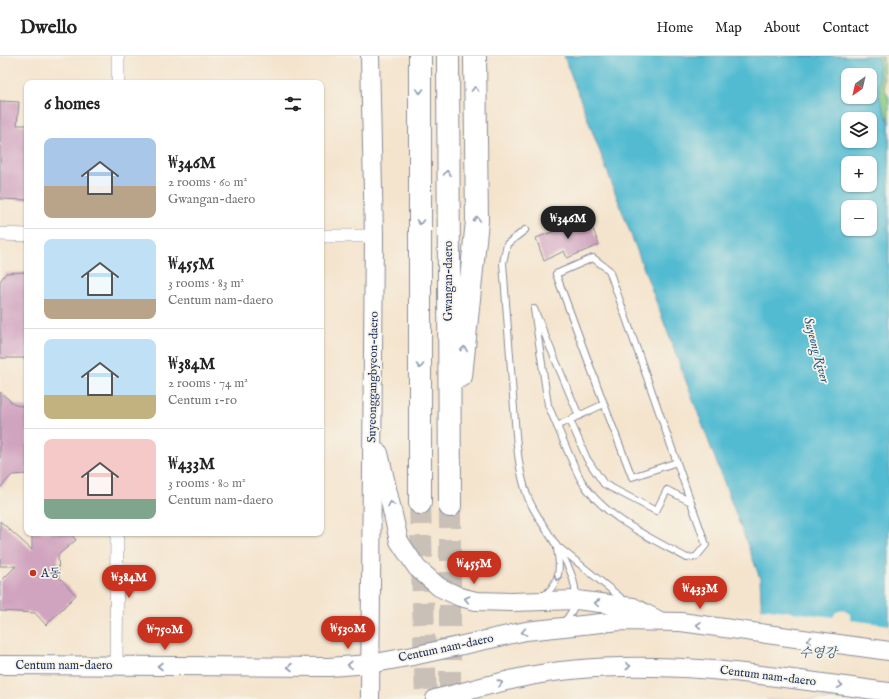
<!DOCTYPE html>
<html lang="en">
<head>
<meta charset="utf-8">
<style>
  :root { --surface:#fff; --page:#f2f2f2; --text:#222; --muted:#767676; --line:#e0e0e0; --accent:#c8321e }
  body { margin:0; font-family:"IM FELL English","Noto Serif KR",serif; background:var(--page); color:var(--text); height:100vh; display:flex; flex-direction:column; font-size:15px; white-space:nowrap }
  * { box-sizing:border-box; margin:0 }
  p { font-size:13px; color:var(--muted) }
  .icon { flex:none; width:22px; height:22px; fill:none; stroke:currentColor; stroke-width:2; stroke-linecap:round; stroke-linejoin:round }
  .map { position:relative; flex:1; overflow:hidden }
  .drawer { position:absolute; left:24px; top:24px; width:300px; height:456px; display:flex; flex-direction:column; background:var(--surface); border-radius:8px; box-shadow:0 1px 3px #0004 }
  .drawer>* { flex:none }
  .needle { width:26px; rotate:214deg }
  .tools { position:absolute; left:841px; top:12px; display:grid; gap:8px }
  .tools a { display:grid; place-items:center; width:36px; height:36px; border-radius:8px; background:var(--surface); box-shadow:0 1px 3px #0004; font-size:20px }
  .price { position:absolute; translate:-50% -34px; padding:0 9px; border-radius:14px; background:var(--accent); color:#fff; font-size:13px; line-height:26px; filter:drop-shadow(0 1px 2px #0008) }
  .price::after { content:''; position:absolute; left:50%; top:24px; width:12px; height:9px; margin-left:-6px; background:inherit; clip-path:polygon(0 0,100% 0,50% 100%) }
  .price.selected { background:#222; color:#fff }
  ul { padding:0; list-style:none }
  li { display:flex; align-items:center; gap:12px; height:100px; padding:0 20px }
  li+li { border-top:1px solid var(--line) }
  li span { display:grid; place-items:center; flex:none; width:112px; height:80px; border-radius:8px; color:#555 }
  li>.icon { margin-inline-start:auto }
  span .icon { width:48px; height:48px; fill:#fffc; stroke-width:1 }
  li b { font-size:17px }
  h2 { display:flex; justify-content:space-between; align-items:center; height:48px; padding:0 20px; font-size:17px }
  header { display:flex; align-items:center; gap:24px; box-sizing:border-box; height:56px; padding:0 20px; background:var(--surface); border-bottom:1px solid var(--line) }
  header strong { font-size:19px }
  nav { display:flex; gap:22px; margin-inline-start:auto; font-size:14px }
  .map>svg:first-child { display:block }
  .green { fill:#81c680; stroke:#4e7a6f }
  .water { fill:#53bbd1; stroke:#377598; fill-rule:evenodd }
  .pier { fill:#f4e4cd }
  .building { fill:#d0a3bf }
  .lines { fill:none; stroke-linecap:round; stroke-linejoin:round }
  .trunk-tunnel { stroke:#c9c0b7; stroke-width:22; stroke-dasharray:22 11; stroke-linecap:butt }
  .service-casing { stroke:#888a96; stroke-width:8 }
  .minor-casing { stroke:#888a96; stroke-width:14 }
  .secondary-casing { stroke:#888a96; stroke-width:20 }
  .trunk-casing { stroke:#888a96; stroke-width:24 }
  .service { stroke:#fff; stroke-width:6 }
  .minor { stroke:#fff; stroke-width:13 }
  .secondary { stroke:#fff; stroke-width:18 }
  .trunk { stroke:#fff; stroke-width:22 }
  .oneway { stroke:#8d97ae }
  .poi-dot { fill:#c8321e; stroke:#f7f3e8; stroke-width:1.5 }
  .labels { text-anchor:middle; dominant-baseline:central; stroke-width:3.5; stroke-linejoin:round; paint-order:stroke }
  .street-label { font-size:12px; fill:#1b2f5e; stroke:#f7f3e8 }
  .poi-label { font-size:12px; fill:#1b2f5e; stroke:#f7f3e8; text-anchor:start }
  .water-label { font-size:13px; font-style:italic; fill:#2c5980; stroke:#f7f3e8 }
</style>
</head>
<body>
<header>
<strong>Dwello</strong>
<nav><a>Home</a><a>Map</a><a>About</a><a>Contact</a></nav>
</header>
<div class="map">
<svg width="889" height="643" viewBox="0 0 889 643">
  <rect width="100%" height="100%" fill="#f7f3e8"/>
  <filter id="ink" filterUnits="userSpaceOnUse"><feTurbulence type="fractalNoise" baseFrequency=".025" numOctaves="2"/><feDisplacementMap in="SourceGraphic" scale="8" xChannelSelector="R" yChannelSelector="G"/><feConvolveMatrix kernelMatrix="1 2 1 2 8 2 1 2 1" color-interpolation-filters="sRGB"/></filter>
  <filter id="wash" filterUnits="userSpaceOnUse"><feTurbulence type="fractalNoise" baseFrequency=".012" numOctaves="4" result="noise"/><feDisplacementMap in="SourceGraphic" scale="16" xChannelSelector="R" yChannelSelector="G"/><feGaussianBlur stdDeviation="0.9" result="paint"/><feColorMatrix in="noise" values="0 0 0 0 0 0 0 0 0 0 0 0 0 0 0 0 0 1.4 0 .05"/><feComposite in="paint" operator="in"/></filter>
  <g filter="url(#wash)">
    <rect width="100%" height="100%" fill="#f4e4cd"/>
    <polygon class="green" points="860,0 883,0 884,31 889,42 889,112 870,63 870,19"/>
    <path class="water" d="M564,0H878L880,43L889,66V643H766L760,522ZM848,19H870V41H848ZM848,63H870V85H848ZM848,107H870V129H848ZM848,151H870V173H848Z"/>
    <polygon class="pier" points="761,552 833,561 836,556 843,554 850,558 850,564 889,569 889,643 764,643"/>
    <g id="blocks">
      <g class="building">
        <polygon points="0,45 19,46 17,69 27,69 27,144 0,143"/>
        <polygon points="589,162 599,189 567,202 564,195 544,205 536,182"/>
        <polygon points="27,216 27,302 0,302 0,225 6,217"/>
        <polygon points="0,336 15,349 27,351 27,418 12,419 0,432"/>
        <polygon points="0,465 32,494 32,477 70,477 76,484 58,499 59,521 76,539 46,569 35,557 0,555 0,526 16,510 0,510"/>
      </g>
    </g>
  </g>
  <g filter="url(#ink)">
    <use href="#blocks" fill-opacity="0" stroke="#888a96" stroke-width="1"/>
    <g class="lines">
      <g class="trunk-tunnel">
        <polyline points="420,447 426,643"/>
        <polyline points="450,450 450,643"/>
      </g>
      <defs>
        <g id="service">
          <path d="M525,174L507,188L503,207C506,252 510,296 513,340C516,373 516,407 527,439C539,475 602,530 563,567"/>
          <path d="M593,202L609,214L706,489L696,501L687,502C651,482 603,461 581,424C572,407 565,388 557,370L604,348L556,218Z"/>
          <polyline points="604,348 632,421 677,406"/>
          <polyline points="570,364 587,403 604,428 656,455 667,434 691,446"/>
          <polyline points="557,370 548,349 534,253 579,360"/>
          <polyline points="561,493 625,545"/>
          <path d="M542,541C560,528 561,513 557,493"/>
        </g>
        <g id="minor">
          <polyline points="118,0 118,27"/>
          <polyline points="0,178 27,179"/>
          <polyline points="321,180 374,180"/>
          <polyline points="116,610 117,477"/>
        </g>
        <g id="secondary">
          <polyline points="370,0 374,180 370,643"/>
          <polyline points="379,397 399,485 417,512 439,531 460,541 476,545 512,546 576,544 633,551 658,564"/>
          <polyline points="0,609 329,611 370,608 413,600 526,575 620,565 681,566 889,595"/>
          <path d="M435,643C480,632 525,618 571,614C679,603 782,622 889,636"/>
        </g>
        <g id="trunk">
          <polyline points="420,0 420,447"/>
          <polyline points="448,0 450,450"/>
          <polyline points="461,320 477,165 475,0"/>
        </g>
      </defs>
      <use href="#service" class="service-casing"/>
      <use href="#minor" class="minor-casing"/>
      <use href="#secondary" class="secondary-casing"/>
      <use href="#trunk" class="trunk-casing"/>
      <use href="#service" class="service"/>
      <use href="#minor" class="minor"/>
      <use href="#secondary" class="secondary"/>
      <use href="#trunk" class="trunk"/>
    </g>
    <defs><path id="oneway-chevron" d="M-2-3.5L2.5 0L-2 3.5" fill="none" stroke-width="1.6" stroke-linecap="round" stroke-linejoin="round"/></defs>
    <g class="oneway">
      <use href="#oneway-chevron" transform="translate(475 33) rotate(-91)"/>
      <use href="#oneway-chevron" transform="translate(420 35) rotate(90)"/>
      <use href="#oneway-chevron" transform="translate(447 117) rotate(-90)"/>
      <use href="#oneway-chevron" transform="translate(477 163) rotate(-88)"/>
      <use href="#oneway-chevron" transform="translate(420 166) rotate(90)"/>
      <use href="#oneway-chevron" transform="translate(464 293) rotate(-84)"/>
      <use href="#oneway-chevron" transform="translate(420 310) rotate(90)"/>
      <use href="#oneway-chevron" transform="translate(391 448) rotate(-103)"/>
      <use href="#oneway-chevron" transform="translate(557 522) rotate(111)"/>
      <use href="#oneway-chevron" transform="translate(467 543) rotate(-167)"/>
      <use href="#oneway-chevron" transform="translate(597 547) rotate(-173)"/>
      <use href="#oneway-chevron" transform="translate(699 569) rotate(-172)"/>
      <use href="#oneway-chevron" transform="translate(524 576) rotate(170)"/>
      <use href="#oneway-chevron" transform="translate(809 584) rotate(-172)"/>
      <use href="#oneway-chevron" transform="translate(350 609) rotate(176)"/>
      <use href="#oneway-chevron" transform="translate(160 610) rotate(-180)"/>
      <use href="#oneway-chevron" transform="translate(628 610) rotate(-3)"/>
      <use href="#oneway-chevron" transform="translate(290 611) rotate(-180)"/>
      <use href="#oneway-chevron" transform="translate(500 627) rotate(-14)"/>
      <use href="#oneway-chevron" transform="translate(840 629) rotate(8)"/>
    </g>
  </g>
  <circle class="poi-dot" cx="33" cy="517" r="4"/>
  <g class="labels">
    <g class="street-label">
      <text transform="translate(448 225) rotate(-90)">Gwangan-daero</text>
      <text transform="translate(373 321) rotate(-89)">Suyeonggangbyeon-daero</text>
      <text transform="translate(446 592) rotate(-12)">Centum nam-daero</text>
      <text x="64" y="609">Centum nam-daero</text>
      <text transform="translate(768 620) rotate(7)">Centum nam-daero</text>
    </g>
    <g class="poi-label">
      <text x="41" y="517">A동</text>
    </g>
    <g class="water-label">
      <text transform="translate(816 294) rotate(75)">Suyeong River</text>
      <text x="818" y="597">수영강</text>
    </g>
  </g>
</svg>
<div class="tools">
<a><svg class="needle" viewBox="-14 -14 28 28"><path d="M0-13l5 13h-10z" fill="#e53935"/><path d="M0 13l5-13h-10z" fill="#767676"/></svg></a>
<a><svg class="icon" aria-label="layers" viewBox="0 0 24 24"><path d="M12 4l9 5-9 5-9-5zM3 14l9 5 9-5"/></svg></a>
<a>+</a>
<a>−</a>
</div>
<b class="price selected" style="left:568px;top:184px">₩346M</b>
<b class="price" style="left:474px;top:529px">₩455M</b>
<b class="price" style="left:129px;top:543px">₩384M</b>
<b class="price" style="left:700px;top:554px">₩433M</b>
<b class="price" style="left:348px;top:594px">₩530M</b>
<b class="price" style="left:165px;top:595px">₩750M</b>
<section class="drawer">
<h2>6 homes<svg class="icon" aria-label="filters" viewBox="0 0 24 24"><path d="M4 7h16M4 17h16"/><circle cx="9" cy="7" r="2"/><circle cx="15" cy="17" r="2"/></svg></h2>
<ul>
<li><span style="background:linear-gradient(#a9c7e8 60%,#b9a48a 0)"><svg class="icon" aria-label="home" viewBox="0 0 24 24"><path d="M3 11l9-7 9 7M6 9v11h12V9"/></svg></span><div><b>₩346M</b><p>2 rooms · 60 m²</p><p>Gwangan-daero</p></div></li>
<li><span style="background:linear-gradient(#bfe0f5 75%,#b9a48a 0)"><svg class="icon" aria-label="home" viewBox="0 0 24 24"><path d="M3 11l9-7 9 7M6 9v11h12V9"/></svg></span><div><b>₩455M</b><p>3 rooms · 83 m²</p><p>Centum nam-daero</p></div></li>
<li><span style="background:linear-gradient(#bfe0f5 70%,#c2b280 0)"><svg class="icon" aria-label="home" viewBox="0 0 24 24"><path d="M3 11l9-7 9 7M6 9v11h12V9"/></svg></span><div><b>₩384M</b><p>2 rooms · 74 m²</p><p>Centum 1-ro</p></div></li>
<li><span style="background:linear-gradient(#f6c9c9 75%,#7fa58c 0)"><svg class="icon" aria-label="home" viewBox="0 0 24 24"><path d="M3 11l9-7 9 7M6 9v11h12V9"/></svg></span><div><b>₩433M</b><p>3 rooms · 80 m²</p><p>Centum nam-daero</p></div></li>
</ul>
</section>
</div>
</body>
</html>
